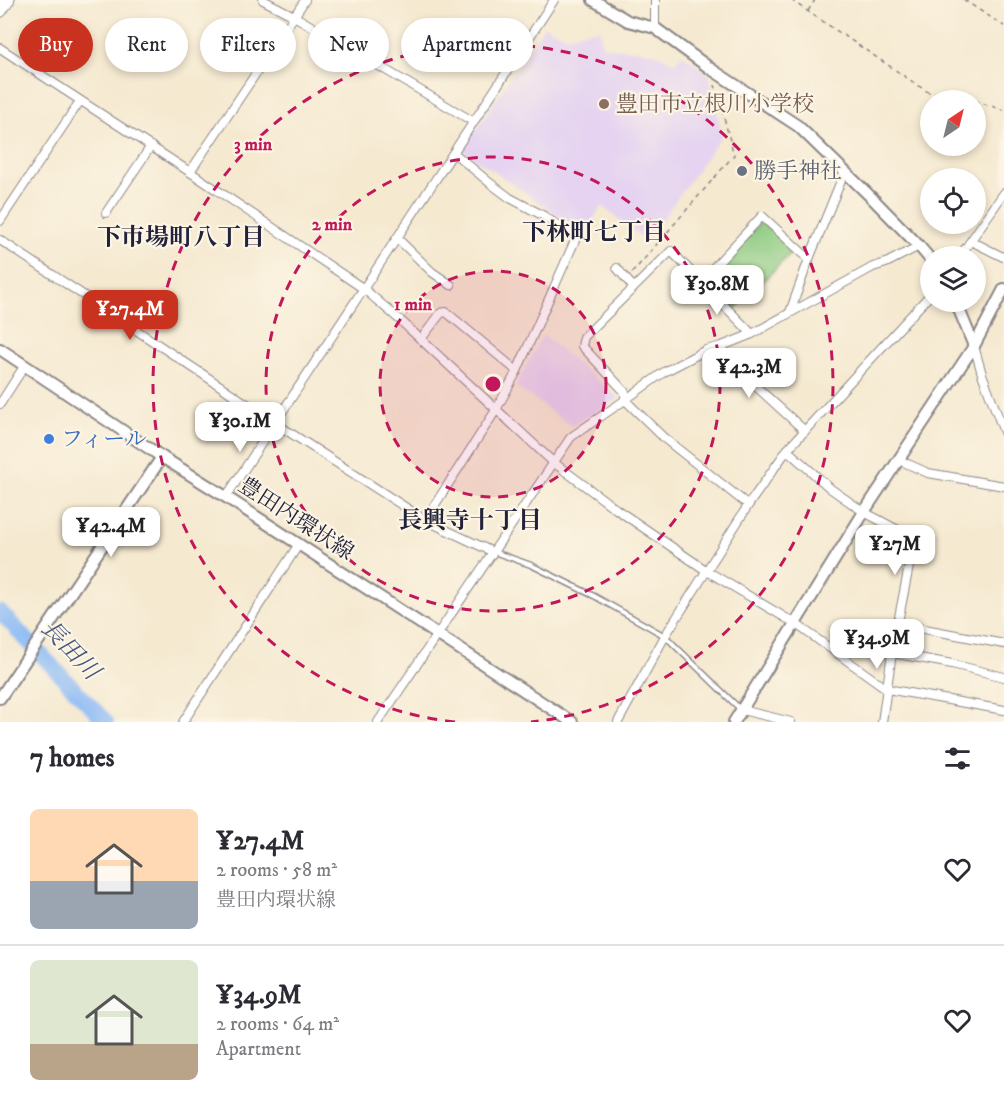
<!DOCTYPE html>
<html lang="en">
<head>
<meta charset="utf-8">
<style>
  :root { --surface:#fff; --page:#f2f2f3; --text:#2b2b33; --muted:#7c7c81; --line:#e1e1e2; --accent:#c8321e }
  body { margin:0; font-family:"IM FELL DW Pica","Noto Serif JP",serif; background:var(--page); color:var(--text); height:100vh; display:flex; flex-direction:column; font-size:22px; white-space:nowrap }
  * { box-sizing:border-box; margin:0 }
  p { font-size:20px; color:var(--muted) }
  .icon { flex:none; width:33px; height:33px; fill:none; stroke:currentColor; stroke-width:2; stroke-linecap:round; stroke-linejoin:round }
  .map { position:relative; height:722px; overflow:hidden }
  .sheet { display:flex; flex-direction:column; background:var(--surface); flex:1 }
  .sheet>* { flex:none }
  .banner { position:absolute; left:18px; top:18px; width:600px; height:54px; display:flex; gap:12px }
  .needle { width:39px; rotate:35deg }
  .controls { position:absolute; left:920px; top:90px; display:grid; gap:12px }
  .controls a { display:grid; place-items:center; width:66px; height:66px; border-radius:50%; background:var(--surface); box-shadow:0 3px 9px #0003; font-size:30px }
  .price { position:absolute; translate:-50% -51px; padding:0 14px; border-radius:12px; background:#fff; color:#222; font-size:20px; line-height:39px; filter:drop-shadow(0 2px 3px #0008) }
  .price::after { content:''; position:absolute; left:50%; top:36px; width:18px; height:14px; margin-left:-9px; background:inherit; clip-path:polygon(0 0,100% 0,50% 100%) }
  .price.selected { background:var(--accent); color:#fff }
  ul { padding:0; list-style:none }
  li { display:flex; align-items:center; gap:18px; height:150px; padding:0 30px }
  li+li { border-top:2px solid var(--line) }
  li span { display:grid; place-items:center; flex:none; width:168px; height:120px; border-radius:9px; color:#555 }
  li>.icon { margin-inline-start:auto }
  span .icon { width:72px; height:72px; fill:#fffc; stroke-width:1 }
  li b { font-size:26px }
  h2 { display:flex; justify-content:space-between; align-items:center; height:72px; padding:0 30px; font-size:26px }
  .pill { padding:0 21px; border-radius:27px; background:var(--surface); box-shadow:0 3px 9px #0003; font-size:21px; line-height:54px }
  .pill.selected { background:var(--accent); color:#fff }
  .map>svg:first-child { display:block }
  .built { fill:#e5d3f1 }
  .green { fill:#8aca80; stroke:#56765e; stroke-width:1.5 }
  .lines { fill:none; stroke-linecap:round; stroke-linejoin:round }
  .river { stroke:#8abaf6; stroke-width:16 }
  .lane-casing { stroke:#8c8686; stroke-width:7 }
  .street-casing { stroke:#8c8686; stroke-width:10 }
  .secondary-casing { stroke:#8c8686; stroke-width:14 }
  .highway-casing { stroke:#8c8686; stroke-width:16 }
  .path { stroke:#8c8686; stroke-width:1.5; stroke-dasharray:4.5 4.5; stroke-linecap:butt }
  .lane { stroke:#fff; stroke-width:4 }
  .street { stroke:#fff; stroke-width:8 }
  .secondary { stroke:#fff; stroke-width:10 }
  .highway { stroke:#fff; stroke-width:14 }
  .ring { fill:none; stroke:#c2185b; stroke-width:3; stroke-dasharray:10 8 }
  .education-dot { fill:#8d6e63; stroke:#fcf5e5; stroke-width:2 }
  .worship-dot { fill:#6b7280; stroke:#fcf5e5; stroke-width:2 }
  .shop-dot { fill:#3f7fe0; stroke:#fcf5e5; stroke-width:2 }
  .labels { text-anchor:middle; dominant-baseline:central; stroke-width:4.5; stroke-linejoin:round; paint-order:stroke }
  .education-label { font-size:22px; fill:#785e54; stroke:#fcf5e5; text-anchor:start }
  .worship-label { font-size:22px; fill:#5b616d; stroke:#fcf5e5; text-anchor:start }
  .shop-label { font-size:22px; fill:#366cbe; stroke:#fcf5e5; text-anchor:start }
  .street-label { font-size:22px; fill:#22223b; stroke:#fcf5e5 }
  .neighbourhood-label { font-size:24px; font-weight:bold; fill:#22223b; stroke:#fcf5e5 }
  .water-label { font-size:24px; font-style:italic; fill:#46577c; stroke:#fcf5e5 }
  .centre { fill:#c2185b; stroke:#fcf5e5; stroke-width:3 }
  .ring-label { font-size:18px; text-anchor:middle; font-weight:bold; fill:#c2185b; stroke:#fcf5e5; stroke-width:4.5; stroke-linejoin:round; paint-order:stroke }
</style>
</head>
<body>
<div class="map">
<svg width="1004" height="722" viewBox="0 0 1004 722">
  <rect width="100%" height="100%" fill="#fcf5e5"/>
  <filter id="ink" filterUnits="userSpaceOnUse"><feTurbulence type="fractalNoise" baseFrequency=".0167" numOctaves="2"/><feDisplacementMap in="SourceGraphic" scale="12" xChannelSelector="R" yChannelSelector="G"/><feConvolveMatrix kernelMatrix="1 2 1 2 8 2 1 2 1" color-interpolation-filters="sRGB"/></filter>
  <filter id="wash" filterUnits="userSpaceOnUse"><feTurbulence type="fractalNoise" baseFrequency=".008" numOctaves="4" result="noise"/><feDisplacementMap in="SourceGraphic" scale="24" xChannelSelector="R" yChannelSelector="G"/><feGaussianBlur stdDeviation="1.35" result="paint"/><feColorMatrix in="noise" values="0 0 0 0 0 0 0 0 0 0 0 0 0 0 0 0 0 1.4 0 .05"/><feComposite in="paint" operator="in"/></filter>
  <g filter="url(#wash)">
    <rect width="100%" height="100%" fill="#f5e9d0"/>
    <g class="built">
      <polygon points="544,26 565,36 599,29 603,47 653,52 675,63 682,54 709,74 722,135 647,241 602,206 584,233 463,150"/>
      <polygon points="543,335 619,398 572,426 515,386"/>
    </g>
    <polygon class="green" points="760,223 764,224 794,250 734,310 707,283 707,279"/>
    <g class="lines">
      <polyline class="river" points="0,612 106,722"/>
    </g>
  </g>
  <g filter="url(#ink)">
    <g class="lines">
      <defs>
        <polyline id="lane" points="494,552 531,565 594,596 665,636 740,709"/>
        <g id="street">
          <polyline points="263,0 294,16 474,122"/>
          <polyline points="655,28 655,0"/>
          <polyline points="0,48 190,172 364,289 400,320 553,462 616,509 707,571 796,624 887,689 1004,710"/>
          <polyline points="190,172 305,0"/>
          <polyline points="106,213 151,146"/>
          <polyline points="0,221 80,101"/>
          <polyline points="397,238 432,272 451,285"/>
          <polyline points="0,240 204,375 275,423 425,520 493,552"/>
          <polyline points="971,241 1003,257"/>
          <polyline points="960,256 1004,193"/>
          <polyline points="617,268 633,287"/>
          <polyline points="701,281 762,216 809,259"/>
          <polyline points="790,312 809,259 845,171"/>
          <polyline points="421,339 441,313 446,312 517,371"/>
          <polyline points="722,346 728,361 805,431"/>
          <polyline points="974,346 982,374 1004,432"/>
          <polyline points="0,404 25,365"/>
          <polyline points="787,450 831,489 864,512 913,538 910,561 892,653 882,722"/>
          <polyline points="899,460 928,473 1004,486"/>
          <polyline points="226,497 554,0"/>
          <polyline points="749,504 743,501 664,438 625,400 625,392 582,346 584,337 671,251 752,334"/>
          <polyline points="425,520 496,410 517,371 576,238 544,216 510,198 490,183 454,153"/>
          <polyline points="898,624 1004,644"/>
          <polyline points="892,653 952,664 1004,677"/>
          <polyline points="742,710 791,722"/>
          <polyline points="183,722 299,544"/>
          <polyline points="378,722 571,437 625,400 664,372 706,350 722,346 752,334 873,267 886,263 919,246"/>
          <polyline points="618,722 665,636 749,504 787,450 930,295"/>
        </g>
        <g id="secondary">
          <polyline points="593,0 628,21 655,28 711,69 798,126 874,200 919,246 930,259"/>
          <polyline points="956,302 974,346"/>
          <polyline points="0,349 162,457 226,497 572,722"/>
          <polyline points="0,698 162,457"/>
          <polyline points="734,722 864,512 974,346 1004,289"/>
        </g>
        <polyline id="highway" points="0,10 7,0"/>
      </defs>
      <use href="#lane" class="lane-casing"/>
      <use href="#street" class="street-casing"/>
      <use href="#secondary" class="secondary-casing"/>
      <use href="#highway" class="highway-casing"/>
      <g class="path">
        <polyline points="791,0 928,92 972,100"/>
        <polyline points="964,0 1004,26"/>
        <polyline points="808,11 815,0"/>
        <polyline points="975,101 1004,110"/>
        <polyline points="632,273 734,155 715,85"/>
      </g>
      <use href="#lane" class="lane"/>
      <use href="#street" class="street"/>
      <use href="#secondary" class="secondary"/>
      <use href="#highway" class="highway"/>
    </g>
  </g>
  <circle cx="493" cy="384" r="113" fill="#c2185b" fill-opacity=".12"/>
  <g class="ring">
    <circle cx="493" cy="384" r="113"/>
    <circle cx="493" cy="384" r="227"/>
    <path d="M455 722A340 340 0 1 1 531 722"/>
  </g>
  <circle class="education-dot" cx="604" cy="104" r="6"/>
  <circle class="worship-dot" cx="742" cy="171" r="6"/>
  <circle class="shop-dot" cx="49" cy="439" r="6"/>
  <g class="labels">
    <g class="education-label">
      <text x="616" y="104">豊田市立根川小学校</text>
    </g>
    <g class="worship-label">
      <text x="754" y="171">勝手神社</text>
    </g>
    <g class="shop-label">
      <text x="61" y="439">フィール</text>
    </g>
    <g class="street-label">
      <text transform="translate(296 519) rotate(33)">豊田内環状線</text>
    </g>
    <g class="neighbourhood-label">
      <text x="594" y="233">下林町七丁目</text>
      <text x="181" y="238">下市場町八丁目</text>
      <text x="470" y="521">長興寺十丁目</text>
    </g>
    <g class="water-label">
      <text transform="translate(70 650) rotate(46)">長田川</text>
    </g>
  </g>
  <circle cx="493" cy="384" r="9" class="centre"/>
  <g class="ring-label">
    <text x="253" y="150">3 min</text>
    <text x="332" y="230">2 min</text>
    <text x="413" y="310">1 min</text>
  </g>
</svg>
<div class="controls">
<a><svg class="needle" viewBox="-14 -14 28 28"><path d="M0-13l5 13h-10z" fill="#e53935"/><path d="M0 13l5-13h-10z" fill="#7c7c81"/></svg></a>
<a><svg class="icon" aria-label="locate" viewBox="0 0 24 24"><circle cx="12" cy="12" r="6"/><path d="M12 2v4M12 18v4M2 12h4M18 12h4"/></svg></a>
<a><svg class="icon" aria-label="layers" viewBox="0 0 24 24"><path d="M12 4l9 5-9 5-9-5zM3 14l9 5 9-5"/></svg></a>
</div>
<b class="price" style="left:717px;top:316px">¥30.8M</b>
<b class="price selected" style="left:130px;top:341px">¥27.4M</b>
<b class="price" style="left:749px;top:399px">¥42.3M</b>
<b class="price" style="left:240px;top:453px">¥30.1M</b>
<b class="price" style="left:111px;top:558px">¥42.4M</b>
<b class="price" style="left:895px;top:576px">¥27M</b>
<b class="price" style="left:877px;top:670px">¥34.9M</b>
<div class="banner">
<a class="pill selected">Buy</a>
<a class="pill">Rent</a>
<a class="pill">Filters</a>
<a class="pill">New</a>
<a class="pill">Apartment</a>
</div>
</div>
<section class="sheet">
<h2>7 homes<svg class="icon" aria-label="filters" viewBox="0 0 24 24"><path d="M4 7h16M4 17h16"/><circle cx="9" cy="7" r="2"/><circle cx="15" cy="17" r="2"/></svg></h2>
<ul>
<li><span style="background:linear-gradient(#ffd9b3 60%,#9aa5b1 0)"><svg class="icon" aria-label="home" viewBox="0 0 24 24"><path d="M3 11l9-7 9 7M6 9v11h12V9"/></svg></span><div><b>¥27.4M</b><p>2 rooms · 58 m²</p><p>豊田内環状線</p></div><svg class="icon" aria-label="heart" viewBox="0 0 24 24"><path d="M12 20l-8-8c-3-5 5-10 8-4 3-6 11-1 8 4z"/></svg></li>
<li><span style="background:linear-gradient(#dfe7d0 70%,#b9a48a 0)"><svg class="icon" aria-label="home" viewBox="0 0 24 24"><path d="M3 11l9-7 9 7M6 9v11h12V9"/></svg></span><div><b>¥34.9M</b><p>2 rooms · 64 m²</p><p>Apartment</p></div><svg class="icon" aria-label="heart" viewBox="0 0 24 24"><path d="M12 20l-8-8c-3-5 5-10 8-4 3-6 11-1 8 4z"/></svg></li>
</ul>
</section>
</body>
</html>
